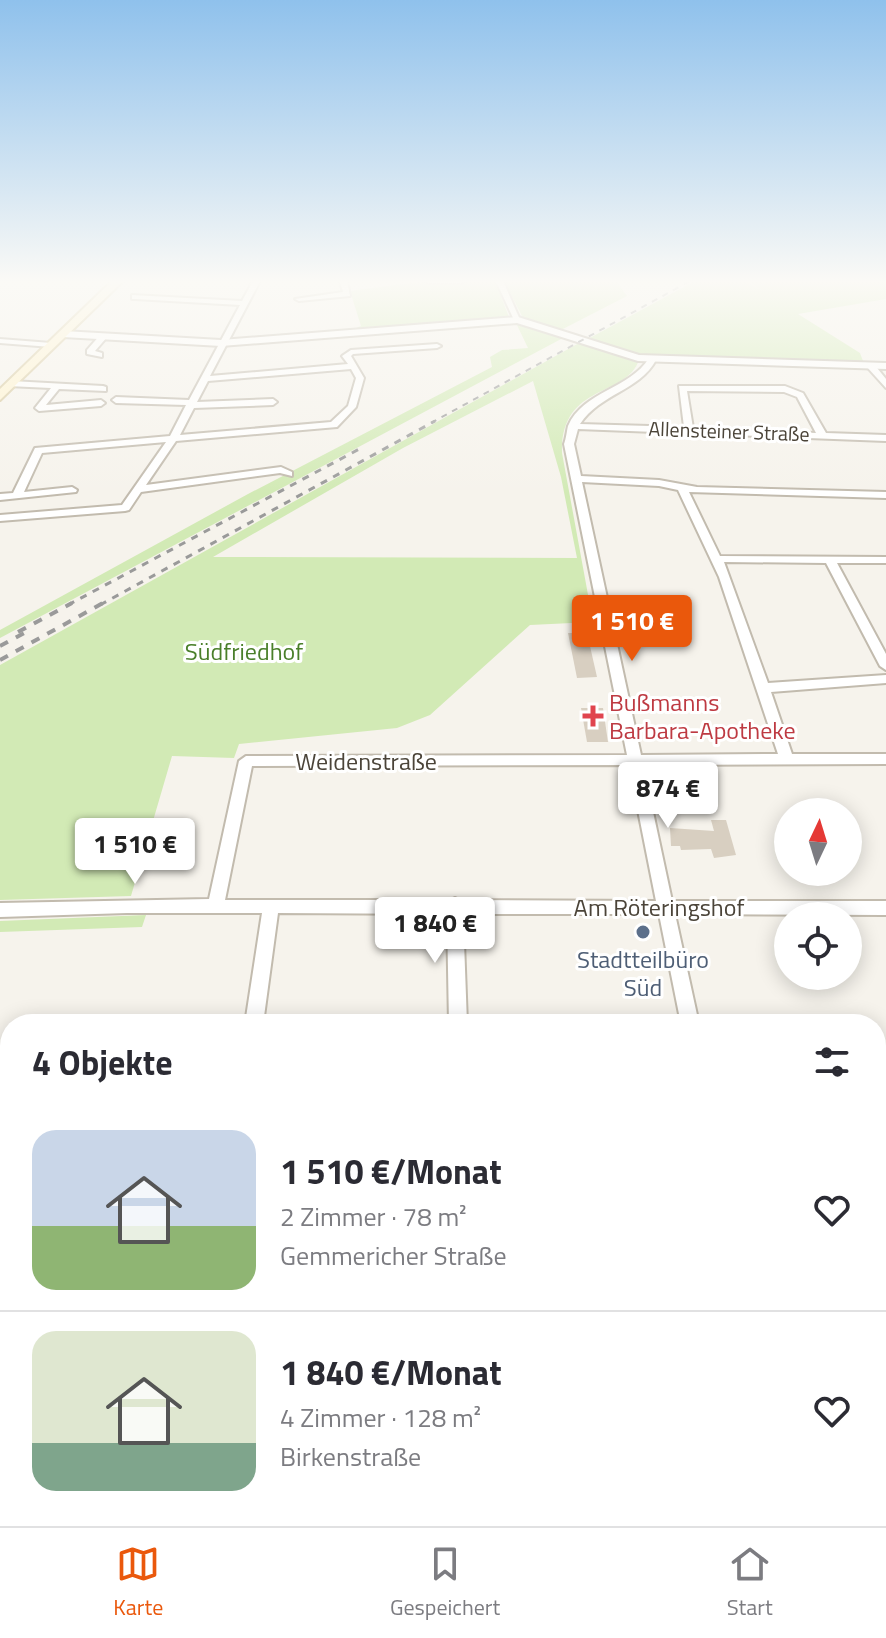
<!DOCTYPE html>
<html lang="de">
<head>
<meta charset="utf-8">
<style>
  :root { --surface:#fff; --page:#f7f7f7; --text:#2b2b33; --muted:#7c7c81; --line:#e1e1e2; --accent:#ea580c }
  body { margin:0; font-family:"Titillium Web",sans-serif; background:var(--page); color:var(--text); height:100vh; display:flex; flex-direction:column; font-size:30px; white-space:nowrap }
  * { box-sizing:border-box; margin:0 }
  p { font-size:26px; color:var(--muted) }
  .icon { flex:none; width:44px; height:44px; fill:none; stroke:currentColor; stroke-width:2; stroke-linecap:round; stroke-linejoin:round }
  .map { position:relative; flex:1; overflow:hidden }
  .panel { position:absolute; left:0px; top:1014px; width:886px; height:512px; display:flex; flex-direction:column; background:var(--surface); border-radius:32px 32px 0 0; box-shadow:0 4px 20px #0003 }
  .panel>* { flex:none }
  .needle { width:52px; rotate:4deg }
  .controls { position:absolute; left:774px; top:798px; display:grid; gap:16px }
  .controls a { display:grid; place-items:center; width:88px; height:88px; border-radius:50%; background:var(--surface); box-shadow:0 4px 20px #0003; font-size:40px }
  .price { position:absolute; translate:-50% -68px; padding:0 18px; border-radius:8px; background:#fff; color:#222; font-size:26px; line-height:52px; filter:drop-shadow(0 2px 4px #0008) }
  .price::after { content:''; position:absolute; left:50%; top:48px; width:24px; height:18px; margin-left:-12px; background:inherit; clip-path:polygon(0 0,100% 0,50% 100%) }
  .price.selected { background:var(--accent); color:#fff }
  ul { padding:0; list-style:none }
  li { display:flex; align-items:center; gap:24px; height:200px; padding:0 32px }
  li+li { border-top:2px solid var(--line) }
  li span { display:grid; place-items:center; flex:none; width:224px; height:160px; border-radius:24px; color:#555 }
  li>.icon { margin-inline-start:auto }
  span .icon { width:96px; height:96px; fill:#fffc; stroke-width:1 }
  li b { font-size:34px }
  h2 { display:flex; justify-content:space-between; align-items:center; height:96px; padding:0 32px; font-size:34px }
  .dock { display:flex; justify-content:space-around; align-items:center; height:112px; border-top:2px solid var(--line); background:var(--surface); font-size:22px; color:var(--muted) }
  .dock a { display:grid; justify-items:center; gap:4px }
  .dock .selected { color:var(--accent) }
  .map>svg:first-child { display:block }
  .green { fill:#d2eab5; fill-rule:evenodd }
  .building { fill:#d8cfc1 }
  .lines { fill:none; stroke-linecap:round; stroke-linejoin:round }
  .minor-casing { stroke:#c2bbae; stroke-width:4 }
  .tertiary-casing { stroke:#c2bbae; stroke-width:4 }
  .secondary-casing { stroke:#d6c79b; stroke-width:4 }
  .minor { fill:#fff; fill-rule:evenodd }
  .tertiary { fill:#fff; fill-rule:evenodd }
  .secondary { fill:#fff3cd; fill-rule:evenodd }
  .rail-far2 { stroke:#9a9a9a; stroke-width:2; stroke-dasharray:6 6; stroke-linecap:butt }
  .rail-far1 { stroke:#9a9a9a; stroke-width:3; stroke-dasharray:7 7; stroke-linecap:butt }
  .rail { stroke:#9a9a9a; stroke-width:4; stroke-dasharray:9 9; stroke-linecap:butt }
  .health-dot { fill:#e0444e; stroke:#fff; stroke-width:3 }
  .service-dot { fill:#5c6f8a; stroke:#fff; stroke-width:3 }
  .labels { text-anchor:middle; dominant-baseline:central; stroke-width:6; stroke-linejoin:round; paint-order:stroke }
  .far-street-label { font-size:20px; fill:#4b4439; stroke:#fff }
  .park-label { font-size:24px; fill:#4a7f2a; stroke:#fff }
  .health-label { font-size:24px; fill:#be3a42; stroke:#fff; text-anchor:start }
  .street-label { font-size:24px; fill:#4b4439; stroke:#fff }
  .service-label { font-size:24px; fill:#4e5e75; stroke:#fff }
</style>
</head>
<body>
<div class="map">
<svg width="886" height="1526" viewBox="0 0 886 1526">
  <rect width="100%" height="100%" fill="#f6f3ec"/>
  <g class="green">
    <polygon points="495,281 509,317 354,329 361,326 350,291 410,283"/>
    <polygon points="504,281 616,281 627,296 559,331 523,318"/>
    <polygon points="695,281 745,281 759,289 748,281 886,281 886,299 798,314 860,353 863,361 637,355 586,340"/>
    <polygon points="516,323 563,338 0,638 0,630 248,494 492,367 490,357 502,350 528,348"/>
    <path d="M579,343L639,360C626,398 560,383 562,453L593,622L530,625L430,715L397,728L239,744L234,758L172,756L131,896L0,900V665ZM533,381L561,477L577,558L213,557L403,448Z"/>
    <polygon points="146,915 142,927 0,932 0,921"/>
  </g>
  <g class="building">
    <polygon points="568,633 587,633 597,677 577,678"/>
    <polygon points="581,708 603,708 608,742 587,742"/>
    <polygon points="711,820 726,820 736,855 714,858 711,849 681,850 680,846 671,846 670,828 714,831"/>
  </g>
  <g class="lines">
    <defs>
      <g id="minor">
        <path d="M253,281H260L210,376L348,364L342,356L351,350L437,344L441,346L437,348L353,354L351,356L364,378L356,407L337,427L176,441L146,485L281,467L292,472V476L280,473L141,492L129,510L125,511L0,521V515L122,505L166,442L42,453L24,492L72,487L77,490L76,492L0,500V494L13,493L35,448L170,436L186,405L116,403L112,400L116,397L189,400L240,305L135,299H132V295L242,301ZM351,369L356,378L348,406L331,422L180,435L194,408L273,405L277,402L273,399L197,402L208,381Z"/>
        <polygon points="340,281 347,281 350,296 299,301 295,299 343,292"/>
        <polygon points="425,281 466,281 462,283 429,283"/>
        <polygon points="496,281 503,281 521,322 514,320"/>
        <polygon points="101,334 108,336 95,351 102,353 102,357 87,354 87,350"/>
        <polygon points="0,339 51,343 55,345 51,347 0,343"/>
        <path d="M649,358L656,360C639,391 601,393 580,424L684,427L679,386H785L803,393L826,433L886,435V441L578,429L574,444L581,476L659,480L697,487L886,492V498L689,492L720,556L886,557V563H837L886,654V670L880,666L826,563L724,562L768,683L886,675V683L771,692L792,754H886V764L643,765L672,901H886V915L675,914L699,1024H681L659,914H463L467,1024H449L447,914L278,913L263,1024H245L262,913H127L0,917V903L209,899L239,761L246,756L627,755L564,444C566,439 567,430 568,426C583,391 630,389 649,358ZM687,391L784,392L797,397L816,433L693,428ZM582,482L659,486L678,490L719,577L778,754L641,755ZM629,765L656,901L460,900L455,898L450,900H225L252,766Z"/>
        <polygon points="867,363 873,363 886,379 886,388 867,367"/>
        <polygon points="11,381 103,386 106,387 106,391 59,389 46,405 101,400 105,403 101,406 39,411 35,408 51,388 8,386 8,382"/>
        <polygon points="183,1516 207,1516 206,1526 182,1526"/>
        <rect x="461" y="1516" width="24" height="10"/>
        <polygon points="782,1516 806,1516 808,1526 784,1526"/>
      </g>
      <polygon id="tertiary" points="518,317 639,355 886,363 886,369 638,361 517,323 221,346 63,337 59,334 63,331 221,340"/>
      <polygon id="secondary" points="112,281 123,281 0,400 0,389"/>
    </defs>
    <use href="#minor" class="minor-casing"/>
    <use href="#tertiary" class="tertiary-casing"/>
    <use href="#secondary" class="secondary-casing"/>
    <use href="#minor" class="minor"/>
    <use href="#tertiary" class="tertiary"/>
    <use href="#secondary" class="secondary"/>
    <polyline class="rail-far2" points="431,423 690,281"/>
    <g class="rail-far1">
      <polyline points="68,605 363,447"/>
      <polyline points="100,605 435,421"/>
    </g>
    <g class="rail">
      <polyline points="18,632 72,603"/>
      <polyline points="0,646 28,631"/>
      <polyline points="0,660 103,603"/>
    </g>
  </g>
  <linearGradient id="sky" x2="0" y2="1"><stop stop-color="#8fc1ec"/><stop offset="0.57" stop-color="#fbfaf6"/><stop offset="1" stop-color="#fbfaf6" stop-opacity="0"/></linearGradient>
  <rect width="886" height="494" fill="url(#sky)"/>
  <path class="health-dot" d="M589 704h8v8h8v8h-8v8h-8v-8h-8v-8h8z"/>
  <circle class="service-dot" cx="643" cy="932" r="8"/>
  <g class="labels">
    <g class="far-street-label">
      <text transform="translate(729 431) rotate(2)">Allensteiner Straße</text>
    </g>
    <g class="park-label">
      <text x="244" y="651">Südfriedhof</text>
    </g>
    <g class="health-label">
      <text x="609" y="702">Bußmanns<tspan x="609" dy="28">Barbara-Apotheke</tspan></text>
    </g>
    <g class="street-label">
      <text x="366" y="761">Weidenstraße</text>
      <text x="659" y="907">Am Röteringshof</text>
    </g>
    <g class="service-label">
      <text x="643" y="959">Stadtteilbüro<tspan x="643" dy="28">Süd</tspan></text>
    </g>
  </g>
</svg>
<div class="controls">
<a><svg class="needle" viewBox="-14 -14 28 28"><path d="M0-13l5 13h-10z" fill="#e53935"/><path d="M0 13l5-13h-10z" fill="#7c7c81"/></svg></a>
<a><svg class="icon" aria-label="locate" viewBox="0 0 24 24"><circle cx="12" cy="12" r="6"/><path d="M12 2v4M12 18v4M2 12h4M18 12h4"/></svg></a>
</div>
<b class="price selected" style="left:632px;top:663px">1 510 €</b>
<b class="price" style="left:668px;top:830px">874 €</b>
<b class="price" style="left:135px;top:886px">1 510 €</b>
<b class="price" style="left:435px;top:965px">1 840 €</b>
<section class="panel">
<h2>4 Objekte<svg class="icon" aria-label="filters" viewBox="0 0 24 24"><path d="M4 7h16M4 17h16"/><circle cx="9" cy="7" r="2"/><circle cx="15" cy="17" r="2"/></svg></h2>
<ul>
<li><span style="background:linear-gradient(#c9d6e8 60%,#8fb573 0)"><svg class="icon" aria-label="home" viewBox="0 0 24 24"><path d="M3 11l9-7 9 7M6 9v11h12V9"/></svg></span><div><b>1 510 €/Monat</b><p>2 Zimmer · 78 m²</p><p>Gemmericher Straße</p></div><svg class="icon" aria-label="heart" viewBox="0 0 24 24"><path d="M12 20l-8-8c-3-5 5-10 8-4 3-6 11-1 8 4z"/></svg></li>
<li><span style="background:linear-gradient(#dfe7d0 70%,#7fa58c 0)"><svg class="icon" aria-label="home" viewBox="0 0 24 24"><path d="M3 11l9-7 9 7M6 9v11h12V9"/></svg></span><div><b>1 840 €/Monat</b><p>4 Zimmer · 128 m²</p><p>Birkenstraße</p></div><svg class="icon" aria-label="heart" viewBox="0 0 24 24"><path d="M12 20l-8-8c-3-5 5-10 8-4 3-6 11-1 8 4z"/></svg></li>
</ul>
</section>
</div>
<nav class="dock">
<a class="selected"><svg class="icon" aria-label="map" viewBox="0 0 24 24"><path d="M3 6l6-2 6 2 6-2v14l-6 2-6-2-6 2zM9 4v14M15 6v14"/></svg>Karte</a>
<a><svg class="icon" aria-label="saved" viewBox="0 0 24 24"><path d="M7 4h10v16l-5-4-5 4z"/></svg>Gespeichert</a>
<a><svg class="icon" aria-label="home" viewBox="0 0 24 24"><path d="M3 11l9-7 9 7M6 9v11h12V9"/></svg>Start</a>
</nav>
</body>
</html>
